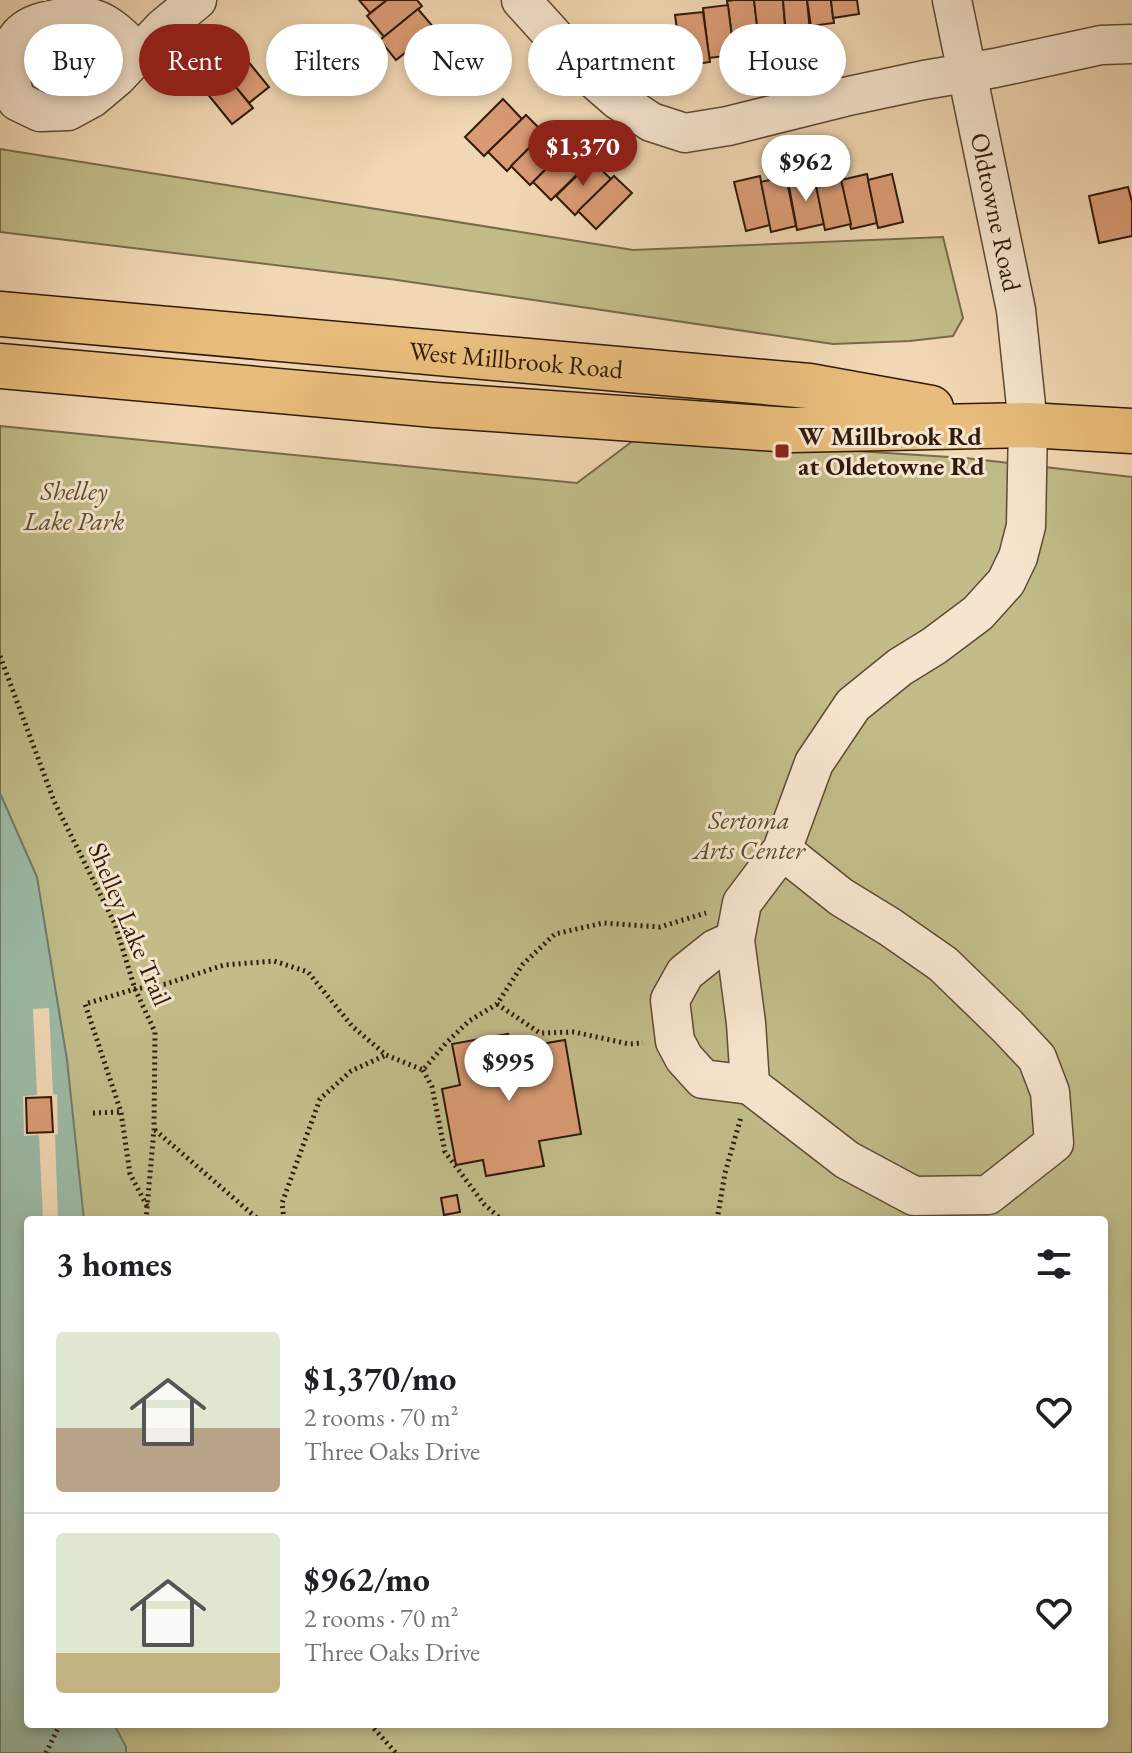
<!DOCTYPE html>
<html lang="en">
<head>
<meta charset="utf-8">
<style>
  :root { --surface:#fff; --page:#f6f6f6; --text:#202124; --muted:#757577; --line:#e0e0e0; --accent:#8f2418 }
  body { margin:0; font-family:"EB Garamond",serif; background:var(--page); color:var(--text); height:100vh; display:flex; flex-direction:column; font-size:30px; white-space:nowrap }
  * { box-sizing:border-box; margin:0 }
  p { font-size:26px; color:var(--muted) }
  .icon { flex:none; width:44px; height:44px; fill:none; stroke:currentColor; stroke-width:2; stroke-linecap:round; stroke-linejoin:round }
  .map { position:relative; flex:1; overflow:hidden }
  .side { position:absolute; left:24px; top:1216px; width:1084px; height:512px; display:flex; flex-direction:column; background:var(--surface); border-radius:8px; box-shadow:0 4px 12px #0003 }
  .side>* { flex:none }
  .banner { position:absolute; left:24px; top:24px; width:1084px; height:72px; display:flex; gap:16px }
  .price { position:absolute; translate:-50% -68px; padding:0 18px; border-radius:28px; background:#fff; color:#222; font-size:26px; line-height:52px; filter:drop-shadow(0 2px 4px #0008) }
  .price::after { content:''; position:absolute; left:50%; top:48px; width:24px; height:18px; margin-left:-12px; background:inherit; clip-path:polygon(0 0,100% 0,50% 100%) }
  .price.selected { background:var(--accent); color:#fff }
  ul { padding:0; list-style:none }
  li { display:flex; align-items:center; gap:24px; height:200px; padding:0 32px }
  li+li { border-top:2px solid var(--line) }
  li span { display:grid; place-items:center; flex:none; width:224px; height:160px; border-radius:8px; color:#555 }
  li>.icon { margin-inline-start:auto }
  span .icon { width:96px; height:96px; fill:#fffc; stroke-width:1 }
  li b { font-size:34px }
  h2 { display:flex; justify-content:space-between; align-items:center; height:96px; padding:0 32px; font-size:34px }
  .chip { padding:0 28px; border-radius:36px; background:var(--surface); box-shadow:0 4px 12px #0003; font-size:28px; line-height:72px }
  .chip.selected { background:var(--accent); color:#fff }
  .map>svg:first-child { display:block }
  .green { fill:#c1bc88; stroke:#786b4a; stroke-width:2; fill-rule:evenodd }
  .water { fill:#9cbaa6; stroke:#717a68; stroke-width:2 }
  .pier { fill:#f1d7b3 }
  .building { fill:#d99b74; stroke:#301a0b; stroke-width:2 }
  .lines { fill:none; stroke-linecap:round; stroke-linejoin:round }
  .minor-casing { stroke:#604935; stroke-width:41 }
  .major-casing { stroke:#301a0b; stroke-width:47 }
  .path { stroke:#301a0b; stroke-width:5; stroke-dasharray:2 4; stroke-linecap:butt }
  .minor { stroke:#f6e5ce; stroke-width:38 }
  .major { stroke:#e8bc7a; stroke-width:44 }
  .poi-dot { fill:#8f2418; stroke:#f6e5ce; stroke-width:3 }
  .labels { text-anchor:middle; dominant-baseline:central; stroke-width:6; stroke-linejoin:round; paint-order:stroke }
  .street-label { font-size:26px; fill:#301a0b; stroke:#f6e5ce }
  .poi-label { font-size:26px; font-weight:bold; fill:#301a0b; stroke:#f6e5ce; text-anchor:start }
  .park-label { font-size:26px; font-style:italic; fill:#5c4b30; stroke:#f6e5ce }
</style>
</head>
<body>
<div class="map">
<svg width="1132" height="1753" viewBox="0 0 1132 1753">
  <rect width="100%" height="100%" fill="#f1d7b3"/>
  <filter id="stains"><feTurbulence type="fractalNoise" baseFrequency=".0025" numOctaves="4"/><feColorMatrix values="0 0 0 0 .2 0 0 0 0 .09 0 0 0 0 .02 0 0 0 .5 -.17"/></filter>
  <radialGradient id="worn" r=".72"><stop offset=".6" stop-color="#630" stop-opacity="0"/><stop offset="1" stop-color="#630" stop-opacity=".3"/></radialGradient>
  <g class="green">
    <polygon points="0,149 633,250 943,237 963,318 953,336 910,341 833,344 390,279 0,232"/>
    <path d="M0,426L577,483L638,437L965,458L1132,477V1753H0ZM28,1220H1104V1724H28Z"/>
  </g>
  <polygon class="water" points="0,793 37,877 67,1060 84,1220 28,1220 28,1724 114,1724 126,1747 126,1753 0,1753"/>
  <polygon class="pier" points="49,1008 53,1094 57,1095 58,1134 55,1135 58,1218 43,1219 39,1135 24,1136 23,1096 37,1095 33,1009"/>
  <g class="building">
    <polygon points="359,0 387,0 370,13"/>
    <polygon points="387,0 417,0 422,6 384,37 367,16"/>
    <polygon points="734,0 754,0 760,48 734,50 727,1"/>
    <polygon points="754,0 783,0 786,39 759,43"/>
    <polygon points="783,0 807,0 810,32 786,35"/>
    <polygon points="807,0 831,0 834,23 811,26"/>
    <polygon points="831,0 857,0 859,14 833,18"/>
    <polygon points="728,5 734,55 709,58 703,8"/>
    <polygon points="418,9 435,29 396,60 380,40"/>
    <polygon points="703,12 710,62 682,66 675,15"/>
    <polygon points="238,49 269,87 249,103 217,65"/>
    <polygon points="221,69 253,108 232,124 201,86"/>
    <polygon points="503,99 522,119 484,156 465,137"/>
    <polygon points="526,115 544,133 507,171 488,152"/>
    <polygon points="547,130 566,149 530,185 511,166"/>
    <polygon points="569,146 588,164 551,200 533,182"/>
    <polygon points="592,161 611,179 575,215 556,196"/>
    <polygon points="867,174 877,223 851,229 841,180"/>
    <polygon points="892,174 903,222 878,228 868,180"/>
    <polygon points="814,175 824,224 797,230 788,181"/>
    <polygon points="840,175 851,224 825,230 815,181"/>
    <polygon points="614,176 632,193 596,229 578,211"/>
    <polygon points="760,176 770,225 746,231 734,182"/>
    <polygon points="786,176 796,226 771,232 761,182"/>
    <polygon points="1128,187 1132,202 1132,236 1099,243 1089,196"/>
    <polygon points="508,1034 511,1049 565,1040 581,1134 539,1141 544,1166 486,1176 483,1160 456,1165 442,1089 460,1085 452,1044"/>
    <polygon points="51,1097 53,1132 27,1133 26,1098"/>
    <polygon points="457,1195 460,1212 444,1215 441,1198"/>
  </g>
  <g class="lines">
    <defs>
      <g id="minor">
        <polyline points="521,0 587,73 618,100 651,122 685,133 728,126 844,97 924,80 995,68 1101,45 1132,44"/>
        <path d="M138,53C126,41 111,24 94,19C80,15 64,17 51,20C6,28 2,63 17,101L40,112L68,111L92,98L117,77L163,28L197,0"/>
        <polyline points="782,850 841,897 890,927 943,964 1008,1027 1037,1058 1050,1092 1054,1143 988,1195 914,1196 847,1160 750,1085 746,1023 735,940 742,903 782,850 814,763 853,705 900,667 934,646 978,613 1006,582 1018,557 1026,526 1028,425 1016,310 952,0"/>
        <polyline points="735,940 715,949 685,973 670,1000 675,1041 684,1058 703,1079 750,1085"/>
      </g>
      <g id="major">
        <path id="s1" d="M0,314L809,386L931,408"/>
        <polyline points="0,366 435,405 791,430 1028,425 1132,431"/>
      </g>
    </defs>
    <use href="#minor" class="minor-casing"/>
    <use href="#major" class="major-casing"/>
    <g class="path">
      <polyline points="0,656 54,801 115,924 135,989 155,1032 154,1129 146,1220"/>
      <polyline points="497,1004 540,1033 574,1032 629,1044 643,1043"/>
      <polyline points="423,1070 432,1087 445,1152 484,1204 502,1220"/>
      <polyline points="93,1113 121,1112"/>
      <polyline points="155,1130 259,1220"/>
      <polyline points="147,1206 130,1174 121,1112 85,1004 135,989 166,984 224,965 274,961 308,972 352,1026 386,1055 423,1070 446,1043 469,1021 497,1004 523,964 555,934 603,923 660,927 706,913"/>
      <polyline points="284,1220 282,1203 320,1099 351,1071 386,1055"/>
      <polyline points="717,1220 725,1173 741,1117"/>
      <polyline points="370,1724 396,1753"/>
      <polyline points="46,1753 60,1724"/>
    </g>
    <use href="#minor" class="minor"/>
    <use href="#major" class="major"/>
  </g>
  <rect class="poi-dot" x="774" y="443" width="16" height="16" rx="4"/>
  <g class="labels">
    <g class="street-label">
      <text transform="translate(996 212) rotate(78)">Oldtowne Road</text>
      <text stroke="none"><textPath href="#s1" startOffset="518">West Millbrook Road</textPath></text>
      <text transform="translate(130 924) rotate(67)">Shelley Lake Trail</text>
    </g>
    <g class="poi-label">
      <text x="798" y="436">W Millbrook Rd<tspan x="798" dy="30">at Oldetowne Rd</tspan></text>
    </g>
    <g class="park-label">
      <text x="74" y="491">Shelley<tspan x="74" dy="30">Lake Park</tspan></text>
      <text x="749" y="820">Sertoma<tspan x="749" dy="30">Arts Center</tspan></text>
    </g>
  </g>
  <rect width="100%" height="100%" filter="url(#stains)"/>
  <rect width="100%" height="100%" fill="url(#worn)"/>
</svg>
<b class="price selected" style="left:583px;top:188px">$1,370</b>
<b class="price" style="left:806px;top:203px">$962</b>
<b class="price" style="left:509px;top:1103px">$995</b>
<div class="banner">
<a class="chip">Buy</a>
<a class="chip selected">Rent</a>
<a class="chip">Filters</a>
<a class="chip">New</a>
<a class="chip">Apartment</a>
<a class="chip">House</a>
</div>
<section class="side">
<h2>3 homes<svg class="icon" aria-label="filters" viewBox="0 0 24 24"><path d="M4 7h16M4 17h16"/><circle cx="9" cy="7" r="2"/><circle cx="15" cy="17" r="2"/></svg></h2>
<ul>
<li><span style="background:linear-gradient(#dfe7d0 60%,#b9a48a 0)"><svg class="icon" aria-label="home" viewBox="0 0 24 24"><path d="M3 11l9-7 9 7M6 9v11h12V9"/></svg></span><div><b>$1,370/mo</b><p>2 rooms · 70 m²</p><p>Three Oaks Drive</p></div><svg class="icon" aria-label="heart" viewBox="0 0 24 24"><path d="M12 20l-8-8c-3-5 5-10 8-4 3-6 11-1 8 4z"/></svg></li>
<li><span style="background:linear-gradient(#dfe7d0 75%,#c2b280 0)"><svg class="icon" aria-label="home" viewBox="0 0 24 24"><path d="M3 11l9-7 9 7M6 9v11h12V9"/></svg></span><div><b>$962/mo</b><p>2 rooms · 70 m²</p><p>Three Oaks Drive</p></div><svg class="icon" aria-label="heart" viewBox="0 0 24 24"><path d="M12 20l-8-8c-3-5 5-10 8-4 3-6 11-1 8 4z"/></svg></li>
</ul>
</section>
</div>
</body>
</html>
